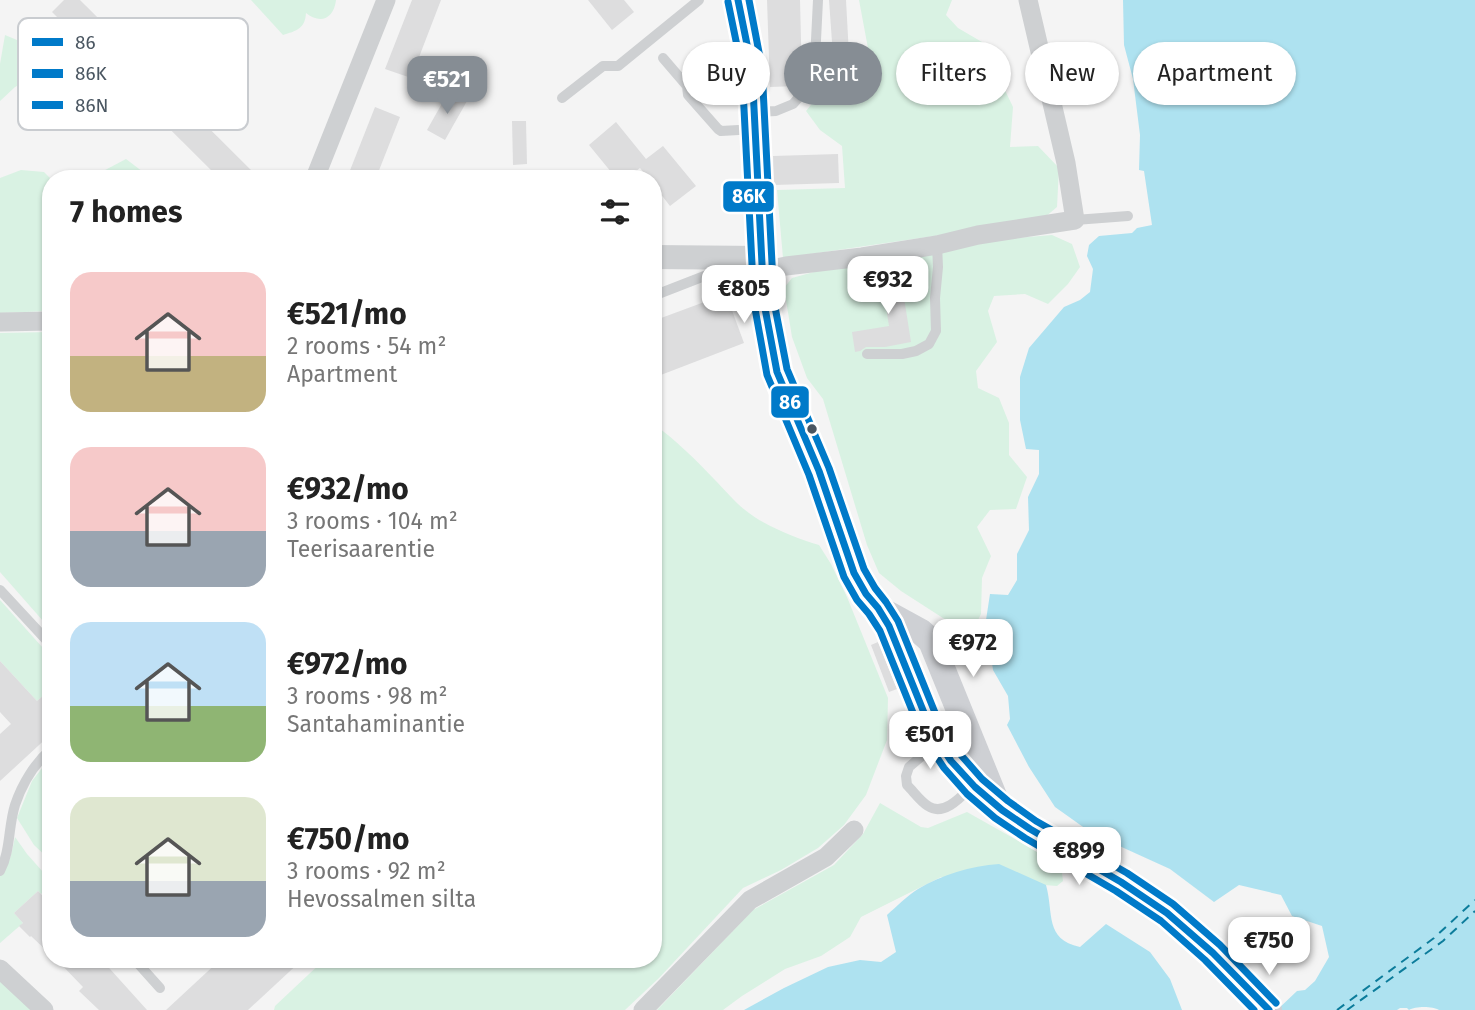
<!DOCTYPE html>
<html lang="en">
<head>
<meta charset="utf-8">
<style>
  :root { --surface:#fff; --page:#f2f2f2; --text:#222; --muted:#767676; --accent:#868d94 }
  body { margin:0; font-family:"Fira Sans",sans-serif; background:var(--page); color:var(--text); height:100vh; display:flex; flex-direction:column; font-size:26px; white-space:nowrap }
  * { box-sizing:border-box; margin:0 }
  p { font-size:23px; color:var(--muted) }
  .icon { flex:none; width:38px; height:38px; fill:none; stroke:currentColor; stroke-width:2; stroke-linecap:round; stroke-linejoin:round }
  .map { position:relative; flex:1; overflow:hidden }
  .sheet { position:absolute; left:42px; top:170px; width:620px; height:798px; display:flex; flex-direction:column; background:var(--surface); border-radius:28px; box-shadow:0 2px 5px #0004 }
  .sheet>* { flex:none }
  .banner { position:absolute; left:682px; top:42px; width:665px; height:63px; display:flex; gap:14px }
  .price { position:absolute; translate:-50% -60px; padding:0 16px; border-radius:14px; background:#fff; color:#222; font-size:23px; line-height:46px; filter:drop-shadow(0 2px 4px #0008) }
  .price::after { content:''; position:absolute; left:50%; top:42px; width:21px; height:16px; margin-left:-10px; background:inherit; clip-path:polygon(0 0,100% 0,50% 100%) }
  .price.selected { background:var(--accent); color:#fff }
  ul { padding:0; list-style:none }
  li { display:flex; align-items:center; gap:21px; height:175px; padding:0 28px }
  li span { display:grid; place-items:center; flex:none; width:196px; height:140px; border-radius:21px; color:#555 }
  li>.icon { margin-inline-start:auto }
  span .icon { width:84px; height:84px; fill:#fffc; stroke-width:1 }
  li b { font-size:30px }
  h2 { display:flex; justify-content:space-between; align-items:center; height:84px; padding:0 28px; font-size:30px }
  .chip { padding:0 24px; border-radius:32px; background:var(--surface); box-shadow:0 2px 5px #0004; font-size:24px; line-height:63px }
  .chip.selected { background:var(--accent); color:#fff }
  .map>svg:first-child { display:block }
  .green { fill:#d9f2e3 }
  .water { fill:#aee2f0 }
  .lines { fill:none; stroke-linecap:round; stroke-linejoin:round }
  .ferry { stroke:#0c7c9b; stroke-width:2; stroke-dasharray:9 7; stroke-linecap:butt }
  .building { fill:#ddddde }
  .service { stroke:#ced0d2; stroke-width:10 }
  .minor { stroke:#ced0d2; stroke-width:19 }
  .tertiary { stroke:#ced0d2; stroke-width:24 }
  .secondary { stroke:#ced0d4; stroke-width:26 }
  .bus-1-casing { stroke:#fff; stroke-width:12 }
  .bus-2-casing { stroke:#fff; stroke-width:12 }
  .bus-3-casing { stroke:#fff; stroke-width:12 }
  .bus-1 { stroke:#007ac9; stroke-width:7 }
  .bus-2 { stroke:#007ac9; stroke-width:7 }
  .bus-3 { stroke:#007ac9; stroke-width:7 }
  .bus-dot { fill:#4a5661; stroke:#fff; stroke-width:2.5 }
  .key { fill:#fff; stroke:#c9ccd0; stroke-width:2 }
  .key-label { font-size:19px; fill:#4a5661 }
  .line-badge { stroke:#fff; stroke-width:2.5 }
  .badge-label { font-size:19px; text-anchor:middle; font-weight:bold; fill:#fff }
</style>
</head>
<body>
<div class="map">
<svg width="1475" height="1010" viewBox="0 0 1475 1010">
  <rect width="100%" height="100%" fill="#f4f4f4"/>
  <g class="green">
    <path d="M251,0H336C334,18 321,25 306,13C305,29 296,31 283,35Z"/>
    <polygon points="859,0 952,0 946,15 958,28 982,42 1013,107 1010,147 1038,146 1059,168 1057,207 1044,218 941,235 783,258 777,190 845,188 842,146 820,130 806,111 823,90 845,77 870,59"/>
    <polygon points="5,35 17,40 32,63 34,77 15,87 0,101 0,64"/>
    <polygon points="126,159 151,178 90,178"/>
    <polygon points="21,170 44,172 51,179 51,311 0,313 0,178"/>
    <polygon points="1052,235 1072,244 1080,267 1068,284 1048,304 1025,294 994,296 988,311 997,342 976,371 978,388 999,398 1009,423 1009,455 1027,477 1016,509 990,510 977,527 991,556 982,578 981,614 971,634 958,631 946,620 901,591 879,573 867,545 823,399 807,378 792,337 784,288 792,278 821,270 981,241"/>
    <polygon points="51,332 51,630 0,572 0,333"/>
    <path d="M653,424C675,439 695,459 714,479C725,490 736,504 749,513C764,525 800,540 819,545L831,564L847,597L888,698L887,740L866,795L844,825L818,848L781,870L743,888L659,978L625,1010H274L275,1006L325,959H653Z"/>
    <polygon points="0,600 51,657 51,689 37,701 0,661"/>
    <polygon points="43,767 51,774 51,861 34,845 17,818 32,781"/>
    <polygon points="880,803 921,827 928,828 967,812 1061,865 1063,881 1057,886 941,877 861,917 850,937 821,956 785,969 742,996 723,1010 657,1010 753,910 834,865 863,834"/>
    <path d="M15,837L27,854L51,881V884L41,894L38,891L14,913L23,923L0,943V876C10,865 12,851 15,837Z"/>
    <polygon points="0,976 35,1010 0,1010"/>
  </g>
  <g class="water">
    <path d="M1123,0H1475V1010H1439C1433,1006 1415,1006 1409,1010L1407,1008H1400L1397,1010H1277L1297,991L1305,990L1315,981L1329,957L1322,926L1292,916L1281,895L1239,885L1214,902L1170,869L1093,834L1055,807L1029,767L1007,725L1010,719L1008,696L993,670L986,620L990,594L1008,595L1017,580V554L1029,530L1028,497L1039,474V450L1026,449L1020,420V377L1029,348L1064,307L1080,300L1090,292L1093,269L1087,256L1089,245L1099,236L1132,233L1137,228L1152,225L1144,171L1139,170L1140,135L1133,79L1124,45Z"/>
    <path d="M999,864L1046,885C1054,913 1044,939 1080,947L1106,924L1150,952L1170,979L1182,1010H744L784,988L828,967L860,960L881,962L896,952L887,915C897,906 907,896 918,889C941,875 971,866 999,864Z"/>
  </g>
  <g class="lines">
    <g class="ferry">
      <polyline points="1337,1010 1434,938 1475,900"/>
      <polyline points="1347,1010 1443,941 1475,911"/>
    </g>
  </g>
  <g class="building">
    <polygon points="64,0 80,0 259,178 219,178 52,12"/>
    <polygon points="412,0 441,0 411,78 385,69"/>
    <polygon points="588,0 624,0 634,12 612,30"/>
    <polygon points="767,0 800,0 802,82 799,86 770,87"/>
    <polygon points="829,0 846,0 849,55 833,56"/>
    <polygon points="449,91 467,101 445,140 427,130"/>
    <polygon points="375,107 400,117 376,178 347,178"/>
    <polygon points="512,121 526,121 527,164 513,165"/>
    <polygon points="616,122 646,159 663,146 696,186 670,206 653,184 653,178 648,178 640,168 627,178 616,178 589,145"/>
    <polygon points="838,154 839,183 774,185 773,156"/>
    <polygon points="899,266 911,342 885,347 866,347 860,351 855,352 852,332 889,326 880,269"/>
    <polygon points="726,294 744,343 653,378 653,321"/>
    <polygon points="878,642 897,689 889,692 871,645"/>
    <polygon points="0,661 37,701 51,689 51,734 0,781 0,734 11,724 0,712"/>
    <polygon points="38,891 51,904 51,955 31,936 30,937 19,926 23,923 14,913"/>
    <polygon points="56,959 101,959 147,1010 99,1010 79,991 83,987"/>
    <polygon points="221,959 303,959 248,1010 166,1010"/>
  </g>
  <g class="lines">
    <g class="service">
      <polyline points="663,58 687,86 688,95 718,129 721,131 756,129"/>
      <polyline points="562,98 603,66 618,66 699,0"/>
      <polyline points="757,112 776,111 793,104 814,80 818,0"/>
      <polyline points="1075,220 1128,216"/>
      <polyline points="653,296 707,275 762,271"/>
      <polyline points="867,354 902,354 916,351 929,344 936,331 935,298 938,267 937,245"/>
      <polyline points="0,590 51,645"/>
      <path d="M966,728L949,735L938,742L909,767L906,776L907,785C914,792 920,801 928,806C944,817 962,796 972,786"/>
      <path d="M0,871C11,850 8,827 15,805C22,784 35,763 51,749"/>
      <polyline points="134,959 160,988"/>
    </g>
    <g class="minor">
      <polyline points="315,178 386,0"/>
      <polyline points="762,271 786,266 862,257 937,245 978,235 1075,220 1066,163 1028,0"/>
      <polyline points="0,322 51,321"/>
      <polyline points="0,969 44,1010"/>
      <polyline points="643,1010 750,900 826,857 854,830"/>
    </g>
    <polyline class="tertiary" points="653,257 761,258"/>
    <g class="secondary">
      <path d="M738,0L752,69L755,113L764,303L777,372L819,471L854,573L866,594L878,608L889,626L931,730C980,819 1073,849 1151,901C1194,930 1233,974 1269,1010"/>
      <polyline points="879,609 921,632 931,641 996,801"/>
    </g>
    <defs>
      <polyline id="bus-1" points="738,0 752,69 764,303 777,372 819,471 854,573 866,594 878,608 889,626 931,730 951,761 975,787 1002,810 1030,829 1121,882 1167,913 1213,953 1269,1010"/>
      <polyline id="bus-2" points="728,2 742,70 754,303 767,375 809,475 844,577 857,600 869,614 880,631 922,735 944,768 967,794 995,818 1025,838 1116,891 1161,921 1205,960 1254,1010"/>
      <polyline id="bus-3" points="749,0 762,68 774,302 787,369 829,468 864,569 875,588 886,602 898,621 940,725 960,754 982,779 1008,801 1036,821 1127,873 1173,904 1220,945 1276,1003"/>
    </defs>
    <use href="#bus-1" class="bus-1-casing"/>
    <use href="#bus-2" class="bus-2-casing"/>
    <use href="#bus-3" class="bus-3-casing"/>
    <use href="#bus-1" class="bus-1"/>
    <use href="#bus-2" class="bus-2"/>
    <use href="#bus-3" class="bus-3"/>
  </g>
  <circle class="bus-dot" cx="812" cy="429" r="6"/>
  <rect x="18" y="18" width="230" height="112" rx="10" class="key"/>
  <rect x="32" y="38" width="31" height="8" fill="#007ac9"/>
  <rect x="32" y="69" width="31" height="9" fill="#007ac9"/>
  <rect x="32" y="101" width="31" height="8" fill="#007ac9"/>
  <g class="key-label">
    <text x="75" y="49">86</text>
    <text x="75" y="80">86K</text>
    <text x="75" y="112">86N</text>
  </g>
  <g class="line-badge">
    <rect x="722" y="180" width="53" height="33" rx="7" fill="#007ac9"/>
    <rect x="770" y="385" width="40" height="34" rx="7" fill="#007ac9"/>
  </g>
  <g class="badge-label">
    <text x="749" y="203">86K</text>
    <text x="790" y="409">86</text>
  </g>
</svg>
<b class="price selected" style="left:447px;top:116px">€521</b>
<b class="price" style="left:888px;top:316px">€932</b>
<b class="price" style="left:744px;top:325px">€805</b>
<b class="price" style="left:973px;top:679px">€972</b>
<b class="price" style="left:930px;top:771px">€501</b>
<b class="price" style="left:1079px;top:887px">€899</b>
<b class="price" style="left:1269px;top:977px">€750</b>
<div class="banner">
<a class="chip">Buy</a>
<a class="chip selected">Rent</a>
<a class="chip">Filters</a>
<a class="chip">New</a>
<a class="chip">Apartment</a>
</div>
<section class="sheet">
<h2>7 homes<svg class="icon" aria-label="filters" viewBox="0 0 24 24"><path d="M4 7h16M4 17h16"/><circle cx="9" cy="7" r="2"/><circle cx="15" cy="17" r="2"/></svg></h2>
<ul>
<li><span style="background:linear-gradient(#f6c9c9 60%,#c2b280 0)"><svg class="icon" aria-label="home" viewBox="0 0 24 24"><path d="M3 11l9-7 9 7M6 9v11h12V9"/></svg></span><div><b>€521/mo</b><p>2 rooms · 54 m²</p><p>Apartment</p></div></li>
<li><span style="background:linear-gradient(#f6c9c9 60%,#9aa5b1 0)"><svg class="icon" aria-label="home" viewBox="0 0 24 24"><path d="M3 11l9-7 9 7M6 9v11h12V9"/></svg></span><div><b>€932/mo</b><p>3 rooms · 104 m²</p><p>Teerisaarentie</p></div></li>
<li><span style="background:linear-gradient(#bfe0f5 60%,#8fb573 0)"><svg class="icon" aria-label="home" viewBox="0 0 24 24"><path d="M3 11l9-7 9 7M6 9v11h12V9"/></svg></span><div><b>€972/mo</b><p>3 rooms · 98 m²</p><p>Santahaminantie</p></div></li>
<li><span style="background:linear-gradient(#dfe7d0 60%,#9aa5b1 0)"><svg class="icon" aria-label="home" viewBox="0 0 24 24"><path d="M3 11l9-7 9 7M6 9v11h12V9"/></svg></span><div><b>€750/mo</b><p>3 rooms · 92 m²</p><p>Hevossalmen silta</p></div></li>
</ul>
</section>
</div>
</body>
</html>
